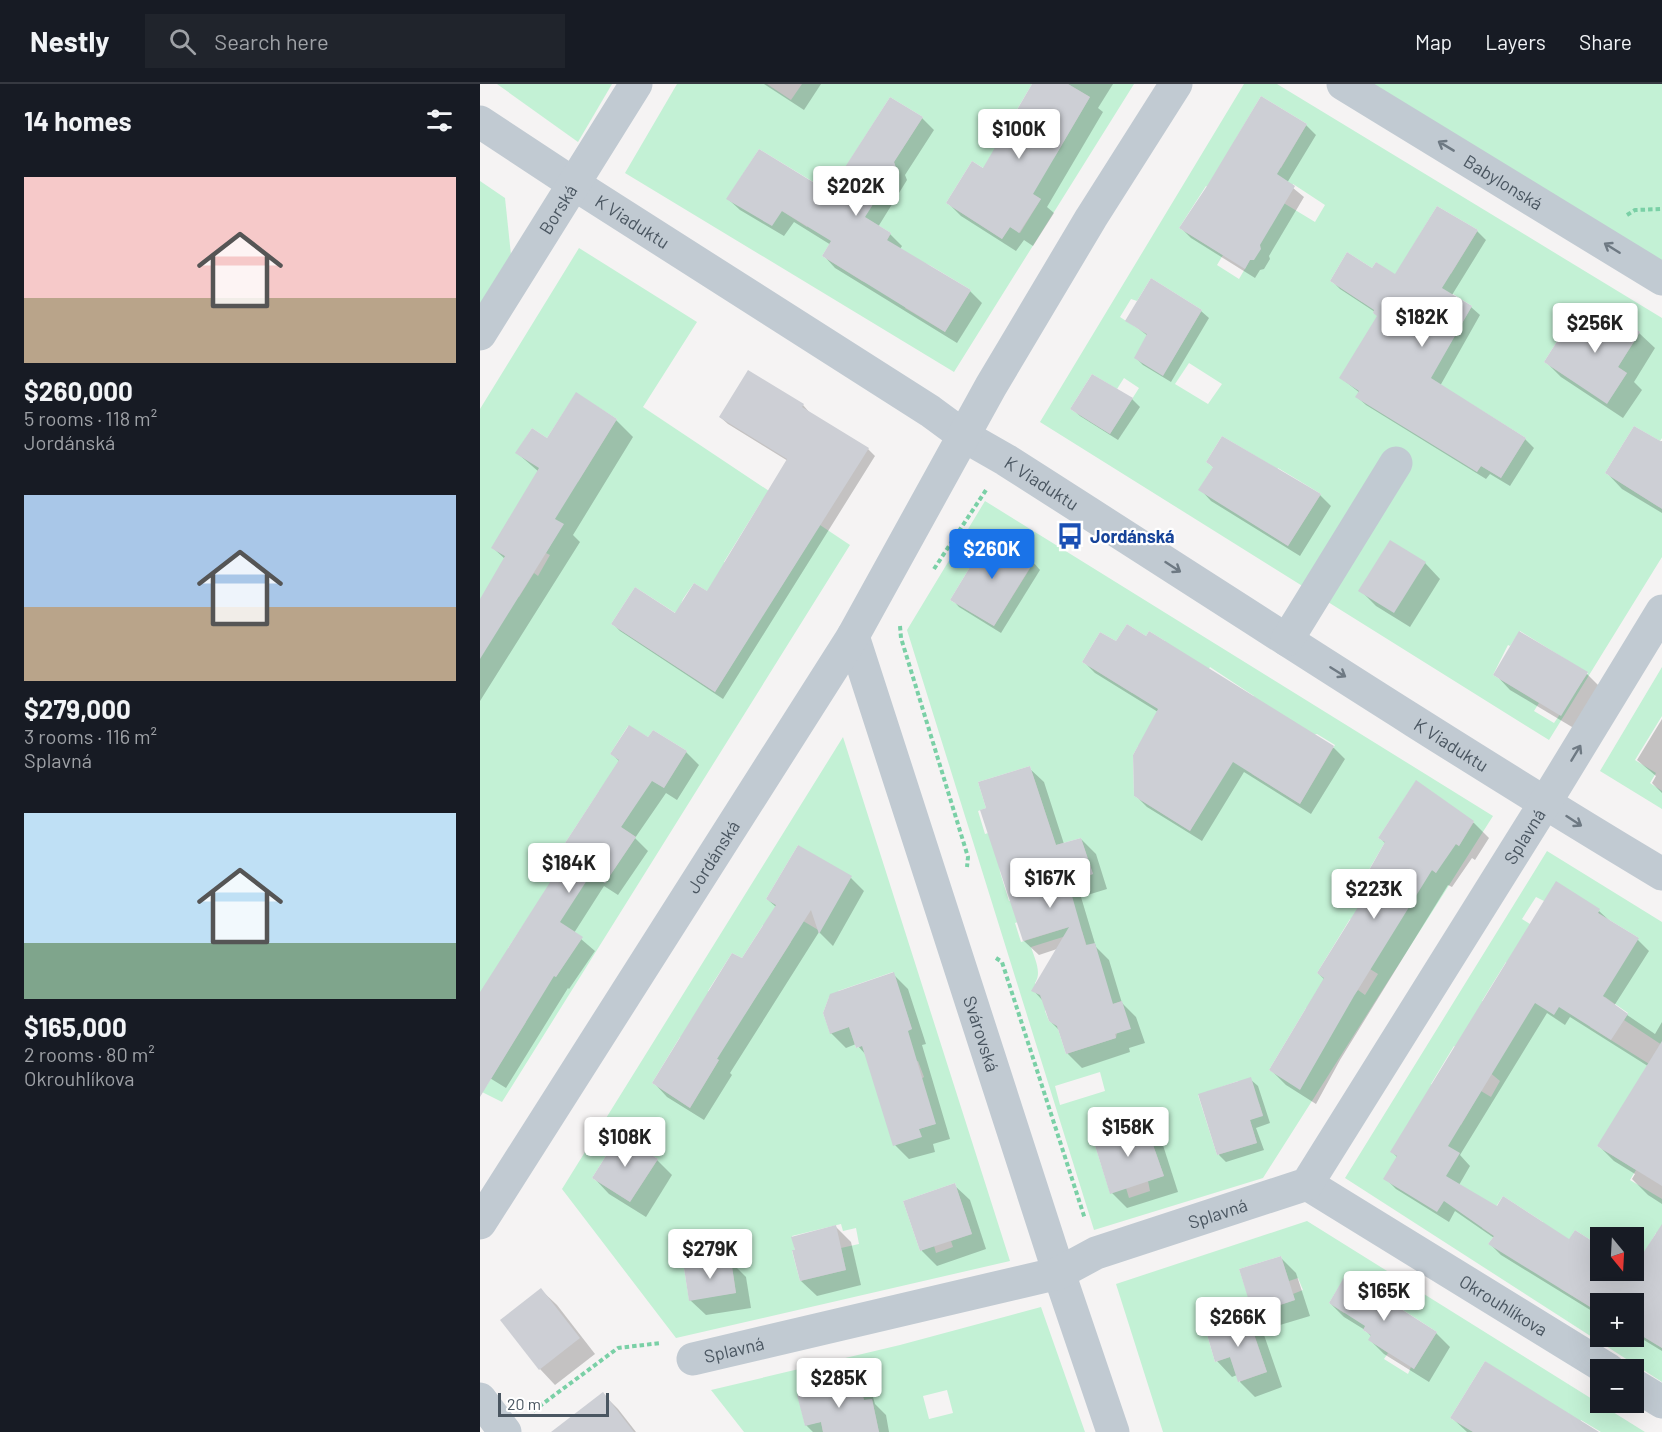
<!DOCTYPE html>
<html lang="en">
<head>
<meta charset="utf-8">
<style>
  :root { --surface:#171b24; --page:#20242c; --text:#f1f3f6; --muted:#9ea1a6; --line:#363941; --accent:#1a73e8 }
  body { margin:0; font-family:Barlow,sans-serif; background:var(--page); color:var(--text); height:100vh; display:flex; flex-direction:column; font-size:22px; white-space:nowrap }
  * { box-sizing:border-box; margin:0 }
  p { font-size:20px; color:var(--muted) }
  .icon { flex:none; width:33px; height:33px; fill:none; stroke:currentColor; stroke-width:2; stroke-linecap:round; stroke-linejoin:round }
  .map { position:relative; flex:1; overflow:hidden }
  .side { display:flex; flex-direction:column; background:var(--surface); width:480px }
  .side>* { flex:none }
  .needle { width:39px; rotate:162deg }
  .controls { position:absolute; left:1110px; top:1143px; display:grid; gap:12px }
  .controls a { display:grid; place-items:center; width:54px; height:54px; border-radius:0px; background:var(--surface); box-shadow:0 6px 24px #0002; font-size:30px }
  .scale { position:absolute; left:18px; bottom:15px; width:111px; box-sizing:border-box; padding-left:6px; border:3px solid #4a5661; border-top:0; font-size:16px; line-height:21px; white-space:nowrap; color:#4a5661; -webkit-text-stroke:4px #fff; paint-order:stroke }
  .price { position:absolute; translate:-50% -51px; padding:0 14px; border-radius:6px; background:#fff; color:#222; font-size:20px; line-height:39px; filter:drop-shadow(0 2px 3px #0008) }
  .price::after { content:''; position:absolute; left:50%; top:36px; width:18px; height:14px; margin-left:-9px; background:inherit; clip-path:polygon(0 0,100% 0,50% 100%) }
  .price.active { background:var(--accent); color:#fff }
  ul { padding:0; list-style:none }
  li { display:grid; align-content:center; gap:12px; height:318px; padding:0 24px }
  li span { display:grid; place-items:center; height:186px; border-radius:0px; color:#555 }
  li>.icon { margin-inline-start:auto }
  span .icon { width:108px; height:108px; fill:#fffc; stroke-width:1 }
  li b { font-size:26px }
  h2 { display:flex; justify-content:space-between; align-items:center; height:72px; padding:0 24px; font-size:26px }
  header { display:flex; align-items:center; gap:36px; box-sizing:border-box; height:84px; padding:0 30px; background:var(--surface); border-bottom:2px solid var(--line) }
  header strong { font-size:28px }
  nav { display:flex; gap:33px; margin-inline-start:auto; font-size:21px }
  .search { width:420px; height:54px; background:var(--page); display:flex; align-items:center; gap:15px; box-sizing:border-box; padding:0 21px; border-radius:0px; color:var(--muted); font-size:22px }
  main { display:flex; flex:1; min-height:0 }
  .map>svg:first-child { display:block }
  .green { fill:#c3f1d5; fill-rule:evenodd }
  .shadow { fill:#0003 }
  .building { fill:#cdcfd5 }
  .lines { fill:none; stroke-linecap:round; stroke-linejoin:round }
  .path { stroke:#7ad0a6; stroke-width:4; stroke-dasharray:4.5 3; stroke-linecap:butt }
  .minor { stroke:#c1cad2; stroke-width:33 }
  .oneway { stroke:#6e7983 }
  .labels { text-anchor:middle; dominant-baseline:central; stroke-width:4.5; stroke-linejoin:round; paint-order:stroke }
  .street-label { font-size:18px; fill:#4a5661; stroke:#fff }
  .transit-label { font-size:18px; font-weight:bold; fill:#164399; stroke:#fff; text-anchor:start }
</style>
</head>
<body>
<header>
<strong>Nestly</strong>
<div class="search"><svg class="icon" aria-label="search" viewBox="0 0 24 24"><circle cx="10" cy="10" r="6"/><path d="M15 15l6 6"/></svg>Search here</div>
<nav><a>Map</a><a>Layers</a><a>Share</a></nav>
</header>
<main>
<section class="side">
<h2>14 homes<svg class="icon" aria-label="filters" viewBox="0 0 24 24"><path d="M4 7h16M4 17h16"/><circle cx="9" cy="7" r="2"/><circle cx="15" cy="17" r="2"/></svg></h2>
<ul>
<li><span style="background:linear-gradient(#f6c9c9 65%,#b9a48a 0)"><svg class="icon" aria-label="home" viewBox="0 0 24 24"><path d="M3 11l9-7 9 7M6 9v11h12V9"/></svg></span><div><b>$260,000</b><p>5 rooms · 118 m²</p><p>Jordánská</p></div></li>
<li><span style="background:linear-gradient(#a9c7e8 60%,#b9a48a 0)"><svg class="icon" aria-label="home" viewBox="0 0 24 24"><path d="M3 11l9-7 9 7M6 9v11h12V9"/></svg></span><div><b>$279,000</b><p>3 rooms · 116 m²</p><p>Splavná</p></div></li>
<li><span style="background:linear-gradient(#bfe0f5 70%,#7fa58c 0)"><svg class="icon" aria-label="home" viewBox="0 0 24 24"><path d="M3 11l9-7 9 7M6 9v11h12V9"/></svg></span><div><b>$165,000</b><p>2 rooms · 80 m²</p><p>Okrouhlíkova</p></div></li>
</ul>
</section>
<div class="map">
<svg width="1182" height="1348" viewBox="0 0 1182 1348">
  <rect width="100%" height="100%" fill="#f5f3f3"/>
  <g class="green">
    <polygon points="17,0 132,0 98,58"/>
    <path d="M197,0H287L311,16L322,0H552L525,46L574,74L610,13L588,0H654L474,288L145,89ZM410,13L443,33L414,78L416,84L400,110L363,87ZM279,65L348,107L327,143L302,127L247,115ZM492,77L529,100L532,97L561,115L540,149L530,143L522,155L466,119ZM371,125L411,149L405,160L451,182L491,206L465,248L425,224L429,216L382,197L342,172Z"/>
    <path d="M764,0H797L1182,234V354L1180,357L1154,342L1125,389L1179,423L1182,419V473L1069,656L560,338ZM781,12L827,40L801,84L755,56ZM813,100L845,121L835,138L802,118ZM726,102L742,111L774,176H770L759,195L737,181L743,171L699,144ZM957,122L998,146L971,190L931,165ZM867,168L892,184L896,178L904,184L882,218L850,197ZM671,194L722,226L691,278L669,264L674,255L640,233L651,215L657,217ZM973,210L992,222L964,270L893,229L904,211ZM1123,228L1132,230L1160,248L1138,283L1147,289L1127,319L1064,278L1081,251L1087,255L1096,239L1108,245ZM709,279L742,300L728,320L695,300ZM612,290L637,305L644,294L659,304L630,350L590,325ZM879,307L985,316L1046,354L1021,394L1001,382L997,388ZM742,352L796,384L719,406L733,383L726,378ZM798,384L841,410L808,462L766,435ZM1040,547L1108,589L1074,639L1054,627L1059,619L1013,591L1028,561L1030,562Z"/>
    <polygon points="892,0 1182,0 1182,179"/>
    <polygon points="0,97 25,114 31,171 0,220"/>
    <path d="M99,164L217,238L163,323L370,461L22,1018L0,1007L7,1001L46,938L0,910V325ZM96,309L137,335L98,398L70,381L36,369L52,344L67,354ZM281,418L334,450L296,511L244,478ZM83,440L66,469L70,471L58,492L54,489L39,513L11,497L28,474L12,464ZM214,499L267,532L268,555L235,608L131,540L155,503L197,530L203,515ZM148,642L168,653L173,646L207,667L184,704L130,670ZM119,707L150,729L141,743L156,753L125,799L111,790L106,797L74,776ZM55,823L102,853L76,893L28,864Z"/>
    <path d="M505,417L1013,732L783,1094L614,1146L427,546ZM510,450L554,478L514,542L470,516ZM647,540L666,552L669,547L685,557L652,609L602,578L620,548L636,557ZM730,583L774,612L741,664L705,619ZM837,650L855,661L820,720L772,690L790,660ZM658,662L734,707L710,747L654,712L653,671ZM550,682L576,761L601,754L613,790L529,817L520,788L515,747L505,750L498,727L506,724L498,698ZM936,697L994,738L979,762L968,755L956,789L952,786L898,824L875,810L905,758L898,754ZM593,821L599,840L541,858L535,839ZM870,835L901,854L890,885L898,890L885,911L878,906L873,912L837,889ZM602,847L626,922L642,917L636,954L586,970L577,942L569,937L565,927L569,920L566,914L559,910L555,899C562,889 555,875 551,863ZM826,924L856,942L820,1005L789,986ZM620,988L625,1007L580,1021L575,1002ZM758,997L779,1019L783,1031L770,1036L777,1059L737,1071L718,1011ZM665,1038L684,1092L668,1097L670,1107L649,1114L646,1104L630,1109L613,1055Z"/>
    <polygon points="1182,583 1182,632 1155,676 1176,689 1170,699 1182,707 1182,725 1120,687"/>
    <path d="M363,653L530,1177L196,1254L82,1105ZM318,761L340,847L286,815ZM283,841L311,858L265,930L228,907L252,869L262,874ZM413,888L432,945L376,964L369,943L350,949L343,929L349,913L358,910V907ZM200,953L239,976L210,1024L172,999ZM438,977L444,993L441,995L455,1040L439,1045L407,986ZM139,1051L155,1061L161,1053L175,1061L170,1070L178,1075L150,1118L112,1094ZM475,1099L492,1150L471,1157L473,1163L456,1169L454,1162L440,1167L423,1117ZM361,1140L363,1147L376,1144L379,1160L361,1164L366,1186L320,1197L312,1167L315,1166L312,1152ZM251,1176L256,1209L209,1216L204,1184Z"/>
    <path d="M1067,767L1182,838V961L1144,936L1148,929L1125,913L1110,943L1182,988L1117,1062L1156,1086L1150,1096L1182,1115V1152L1176,1149L1164,1169L1176,1209L1154,1246V1154H1120V1162L1095,1146L1070,1186L1081,1205L1120,1229V1252H1154V1247L1182,1264V1298L865,1094ZM1056,813L1064,817L1118,829L1159,854L1080,859L1042,835ZM1026,878L1084,915L1055,919L1024,931L1002,917ZM974,962L991,973L1020,997L1011,1013L1001,1007L981,1041L960,1006L951,1000ZM1023,1112L1063,1138L1044,1170L1008,1160L1014,1152L1002,1144Z"/>
    <path d="M827,1137L1165,1348H1121L1101,1336L1094,1348L1005,1277L970,1334L993,1348H683L636,1200ZM801,1172L809,1197L818,1194L823,1206L813,1210L815,1216L774,1230L759,1185ZM866,1191L882,1200L864,1229L849,1219ZM912,1219L957,1248L934,1285L931,1283L928,1290L904,1275L908,1269L889,1256L891,1251L883,1246ZM746,1241L749,1249L771,1241L787,1288L759,1298L750,1273L735,1278L726,1247Z"/>
    <path d="M561,1223L605,1348H399L392,1315L384,1316L379,1298L318,1312L325,1341L341,1338L343,1348H264L231,1306L420,1261ZM467,1306L473,1329L449,1335L443,1312Z"/>
  </g>
  <g class="shadow">
    <polygon points="284,0 341,0 324,26"/>
    <polygon points="553,0 633,0 618,24 623,28 567,123 574,129 553,162 544,156 536,167 481,132 468,119 503,86"/>
    <polygon points="411,15 442,34 454,46 425,91 427,96 398,143 410,150 422,162 420,165 490,207 502,219 477,259 355,184 344,172 351,161 314,138 304,152 260,126 248,115 350,110"/>
    <polygon points="826,41 836,51 807,99 824,113 789,172 790,175 784,185 780,186 775,194 711,154 701,144"/>
    <polygon points="997,147 1006,156 972,211 991,223 1000,231 960,302 1045,355 1054,364 1030,402 1010,390 1006,395 886,321 877,313 880,309 861,294 898,233 895,228 860,205 852,197 892,186 916,192"/>
    <polygon points="721,227 729,234 691,298 663,281 656,274 668,252 647,236"/>
    <polygon points="1102,243 1159,249 1175,264 1154,298 1162,306 1143,334 1081,293 1066,278"/>
    <polygon points="612,292 652,315 660,323 638,356 600,332 592,325"/>
    <polygon points="323,321 330,329 388,365 395,372 243,615 140,547 133,540 195,531 227,509 308,377 248,340 240,333"/>
    <polygon points="136,336 153,353 93,451 100,458 0,617 0,518 25,475 13,464 59,388 37,369 68,356"/>
    <polygon points="1182,357 1182,429 1142,405 1127,389"/>
    <polygon points="728,378 840,411 851,422 820,472 731,417 720,405 734,384"/>
    <polygon points="553,478 560,486 521,549 479,523 472,515"/>
    <polygon points="945,479 960,495 930,543 896,522 880,506"/>
    <polygon points="670,549 854,664 865,675 831,730 764,688 722,757 667,723 655,711 678,628 615,589 604,578 636,559 666,554"/>
    <polygon points="1015,590 1107,590 1122,605 1097,646 1030,606"/>
    <polygon points="1182,635 1182,709 1172,699 1176,692 1157,676"/>
    <polygon points="169,655 206,668 219,681 197,716 186,709 155,754 168,767 138,811 124,802 94,849 115,867 89,905 88,904 26,1004 0,988 0,910 82,782 76,776 139,677 132,670"/>
    <polygon points="549,684 564,698 584,760 601,755 616,770 627,805 601,813 616,863 629,876 642,919 656,933 665,959 649,964 650,968 602,984 587,969 580,947 570,937 563,917 553,906 577,865 559,871 544,857 508,725"/>
    <polygon points="936,698 993,738 1009,754 995,776 992,774 972,803 968,801 860,976 836,1020 806,1001 791,986 844,895 838,889 883,817 877,810 906,760 900,754"/>
    <polygon points="371,794 384,807 353,862 339,848 250,989 252,991 224,1036 187,1013 174,999 262,876 296,823 287,815"/>
    <polygon points="1119,827 1131,838 1158,856 1169,867 1134,922 1175,950 1182,938 1182,991 1090,933 1085,941 1067,929 980,1071 990,1082 979,1101 1017,1124 1090,1157 1095,1148 1120,1164 1120,1186 1154,1186 1182,1142 1182,1267 1154,1250 1154,1220 1120,1220 1120,1232 1021,1171 1010,1160 1014,1154 975,1127 969,1138 916,1105 905,1094 918,1074 912,1068"/>
    <polygon points="413,890 428,905 446,960 442,961 470,1055 453,1060 455,1068 429,1075 415,1061 387,972 376,960 366,964 351,949"/>
    <polygon points="770,995 778,1002 790,1039 776,1044 784,1066 746,1078 739,1071 720,1011"/>
    <polygon points="665,1040 681,1055 698,1108 647,1124 632,1109"/>
    <polygon points="1182,1044 1182,1120 1168,1111 1152,1095 1155,1090 1134,1077 1119,1062"/>
    <polygon points="177,1076 192,1091 166,1133 129,1110 114,1094"/>
    <polygon points="474,1101 490,1116 506,1165 457,1182 442,1167 425,1118"/>
    <polygon points="356,1143 371,1158 381,1201 337,1212 321,1197"/>
    <polygon points="801,1174 816,1189 830,1232 790,1244 775,1229"/>
    <polygon points="251,1178 266,1193 271,1224 226,1231 210,1216"/>
    <polygon points="61,1206 77,1221 115,1270 75,1301 60,1285"/>
    <polygon points="850,1219 956,1249 970,1263 949,1298 904,1270 890,1256 892,1253 885,1246 864,1233"/>
    <polygon points="768,1235 784,1251 802,1303 775,1313 760,1298 757,1291 752,1293 737,1277"/>
    <polygon points="379,1299 393,1313 395,1320 406,1331 409,1348 333,1348 326,1341"/>
    <polygon points="123,1310 138,1325 156,1348 103,1348"/>
    <polygon points="972,1334 1118,1348 987,1348"/>
  </g>
  <g class="building">
    <polygon points="552,0 588,0 610,13 553,110 561,115 539,149 530,143 522,155 466,119 492,77 503,84"/>
    <polygon points="781,12 827,40 797,90 815,102 780,161 781,165 774,176 770,176 765,185 699,144 727,102"/>
    <polygon points="410,13 443,33 414,78 416,84 385,133 411,149 407,156 491,206 465,248 342,172 351,157 302,127 292,142 246,115 279,65 349,108"/>
    <polygon points="957,122 998,146 962,204 992,222 951,294 1046,354 1021,394 1001,382 997,388 875,313 879,307 859,294 897,232 893,229 894,226 850,197 867,168 892,184 896,178 915,190"/>
    <polygon points="671,194 722,226 683,292 654,274 667,250 645,237"/>
    <polygon points="1124,226 1160,248 1138,283 1147,289 1127,320 1064,278 1081,251 1087,255 1097,238 1102,242"/>
    <polygon points="268,286 324,320 322,323 389,364 235,608 131,540 155,503 195,529 214,499 227,507 307,375 239,333"/>
    <polygon points="612,290 653,314 630,350 590,325"/>
    <polygon points="96,308 137,335 75,435 84,440 0,575 0,515 25,472 11,464 59,384 35,369 52,344 67,354"/>
    <polygon points="1154,342 1182,358 1182,425 1125,389"/>
    <polygon points="742,352 841,410 808,462 718,406 733,383 726,378"/>
    <polygon points="510,450 554,477 514,542 470,516"/>
    <polygon points="910,456 946,478 914,529 878,507"/>
    <polygon points="647,540 666,552 669,547 854,662 820,720 753,678 710,747 654,712 653,671 678,625 602,578 620,548 636,557"/>
    <polygon points="1039,547 1108,588 1081,632 1013,591"/>
    <polygon points="149,641 168,653 173,646 207,667 184,704 172,697 141,743 156,753 125,799 111,790 80,838 103,853 76,893 74,892 0,1013 0,908 81,781 74,776 139,676 130,670"/>
    <polygon points="550,682 576,761 601,754 613,790 588,798 606,861 615,859 633,920 642,917 651,945 635,950 636,954 586,970 577,942 569,937 560,911 551,907 589,843 543,857 500,726 506,724 498,698"/>
    <polygon points="936,696 994,737 979,762 976,760 956,789 952,786 874,912 820,1006 789,986 844,894 837,889 883,815 875,811 905,758 898,754"/>
    <polygon points="318,761 372,792 339,850 331,826 237,975 239,976 210,1024 172,999 252,869 262,874 296,821 286,815"/>
    <polygon points="1076,797 1120,825 1118,829 1159,854 1123,912 1148,930 1131,956 1079,923 1074,931 1055,919 968,1062 980,1069 966,1092 1017,1122 1023,1112 1089,1155 1095,1146 1120,1162 1120,1186 1154,1186 1154,1183 1182,1140 1182,1264 1154,1247 1154,1220 1120,1220 1120,1229 1008,1160 1014,1152 964,1117 957,1128 903,1095 917,1072 910,1068"/>
    <polygon points="414,888 432,945 428,947 456,1040 439,1045 442,1053 413,1062 382,962 376,964 369,943 350,950 343,929 350,910"/>
    <polygon points="1182,957 1182,1102 1117,1062"/>
    <polygon points="771,993 783,1032 770,1036 777,1059 737,1071 718,1010"/>
    <polygon points="665,1038 684,1092 630,1110 613,1055"/>
    <polygon points="139,1051 178,1075 150,1118 112,1094"/>
    <polygon points="475,1099 492,1150 440,1167 423,1117"/>
    <polygon points="356,1141 366,1186 320,1197 312,1166 315,1166 311,1153"/>
    <polygon points="801,1172 815,1216 773,1230 759,1185"/>
    <polygon points="251,1176 256,1209 209,1217 204,1184"/>
    <polygon points="866,1190 957,1248 934,1285 888,1256 891,1251 883,1246 885,1242 849,1219"/>
    <polygon points="61,1204 100,1254 59,1286 20,1236"/>
    <polygon points="768,1233 787,1288 758,1298 750,1273 735,1278 726,1247"/>
    <polygon points="1005,1277 1119,1348 993,1348 970,1334"/>
    <polygon points="379,1297 384,1316 392,1315 399,1348 343,1348 341,1338 325,1342 317,1311"/>
    <polygon points="123,1308 154,1348 71,1348"/>
  </g>
  <g class="lines">
    <g class="path">
      <polyline points="1147,131 1155,126 1182,125"/>
      <polyline points="454,485 506,406"/>
      <polyline points="420,542 421,554 488,773 487,783"/>
      <polyline points="516,874 522,878 605,1135"/>
      <polyline points="53,1327 138,1264 181,1259"/>
    </g>
    <g class="minor">
      <path id="s1" d="M863,0L1182,195"/>
      <path id="s2" d="M0,38L94,100L450,327L484,352L526,376C744,515 960,657 1182,790"/>
      <path id="s3" d="M0,250L156,0"/>
      <path id="s4" d="M373,552L579,1189L633,1348"/>
      <polyline points="807,556 916,379"/>
      <path id="s5" d="M827,1100L1129,1286"/>
      <path id="s6" d="M0,1139L373,552L511,302L611,134L696,0"/>
      <path id="s7" d="M213,1275L579,1189L616,1169L827,1100L1065,719L1182,527"/>
      <polyline points="1154,1301 1182,1318"/>
      <polyline points="0,1315 25,1348"/>
    </g>
  </g>
  <defs><path id="oneway-shaft" d="M-6 0H5M1.5-3L5.5 0L1.5 3" fill="none" stroke-width="1.6" stroke-linecap="round" stroke-linejoin="round" transform="scale(1.5)"/></defs>
  <g class="oneway">
    <use href="#oneway-shaft" transform="translate(966 62) rotate(-149)"/>
    <use href="#oneway-shaft" transform="translate(1132 164) rotate(-148)"/>
    <use href="#oneway-shaft" transform="translate(693 483) rotate(33)"/>
    <use href="#oneway-shaft" transform="translate(858 588) rotate(32)"/>
    <use href="#oneway-shaft" transform="translate(1096 669) rotate(-59)"/>
    <use href="#oneway-shaft" transform="translate(1094 737) rotate(33)"/>
  </g>
  <defs>
    <symbol id="bus-bare" viewBox="-9 -9 18 18"><path d="M-5-6H5V4H4V6H2V4H-2V6H-4V4H-5ZM-3.5-4V0h7V-4ZM-3.5 1.2v1.5H-2V1.2ZM2 1.2v1.5H3.5V1.2Z" fill="#1a4fb4" stroke="#fff" stroke-width="2.5" paint-order="stroke"/></symbol>
  </defs>
  <g fill-rule="evenodd">
    <use href="#bus-bare" x="571" y="433" width="38" height="38"/>
  </g>
  <g class="labels">
    <g class="street-label">
      <text stroke="none"><textPath href="#s1" startOffset="188">Babylonská</textPath></text>
      <text stroke="none"><textPath href="#s3" startOffset="147">Borská</textPath></text>
      <text stroke="none"><textPath href="#s2" startOffset="182">K Viaduktu</textPath></text>
      <text stroke="none"><textPath href="#s2" startOffset="668">K Viaduktu</textPath></text>
      <text stroke="none"><textPath href="#s2" startOffset="1154">K Viaduktu</textPath></text>
      <text stroke="none"><textPath href="#s7" startOffset="1050">Splavná</textPath></text>
      <text stroke="none"><textPath href="#s6" startOffset="434">Jordánská</textPath></text>
      <text stroke="none"><textPath href="#s4" startOffset="418">Svárovská</textPath></text>
      <text stroke="none"><textPath href="#s7" startOffset="546">Splavná</textPath></text>
      <text stroke="none"><textPath href="#s5" startOffset="231">Okrouhlíkova</textPath></text>
      <text stroke="none"><textPath href="#s7" startOffset="42">Splavná</textPath></text>
    </g>
    <g class="transit-label">
      <text x="610" y="452">Jordánská</text>
    </g>
  </g>
</svg>
<div class="controls">
<a><svg class="needle" viewBox="-14 -14 28 28"><path d="M0-13l5 13h-10z" fill="#e53935"/><path d="M0 13l5-13h-10z" fill="#9ea1a6"/></svg></a>
<a>+</a>
<a>−</a>
</div>
<div class="scale">20 m</div>
<b class="price" style="left:539px;top:76px">$100K</b>
<b class="price" style="left:376px;top:133px">$202K</b>
<b class="price" style="left:942px;top:264px">$182K</b>
<b class="price" style="left:1115px;top:270px">$256K</b>
<b class="price active" style="left:512px;top:496px">$260K</b>
<b class="price" style="left:89px;top:810px">$184K</b>
<b class="price" style="left:570px;top:825px">$167K</b>
<b class="price" style="left:894px;top:836px">$223K</b>
<b class="price" style="left:648px;top:1074px">$158K</b>
<b class="price" style="left:145px;top:1084px">$108K</b>
<b class="price" style="left:230px;top:1196px">$279K</b>
<b class="price" style="left:904px;top:1238px">$165K</b>
<b class="price" style="left:758px;top:1264px">$266K</b>
<b class="price" style="left:359px;top:1325px">$285K</b>
</div>
</main>
</body>
</html>
